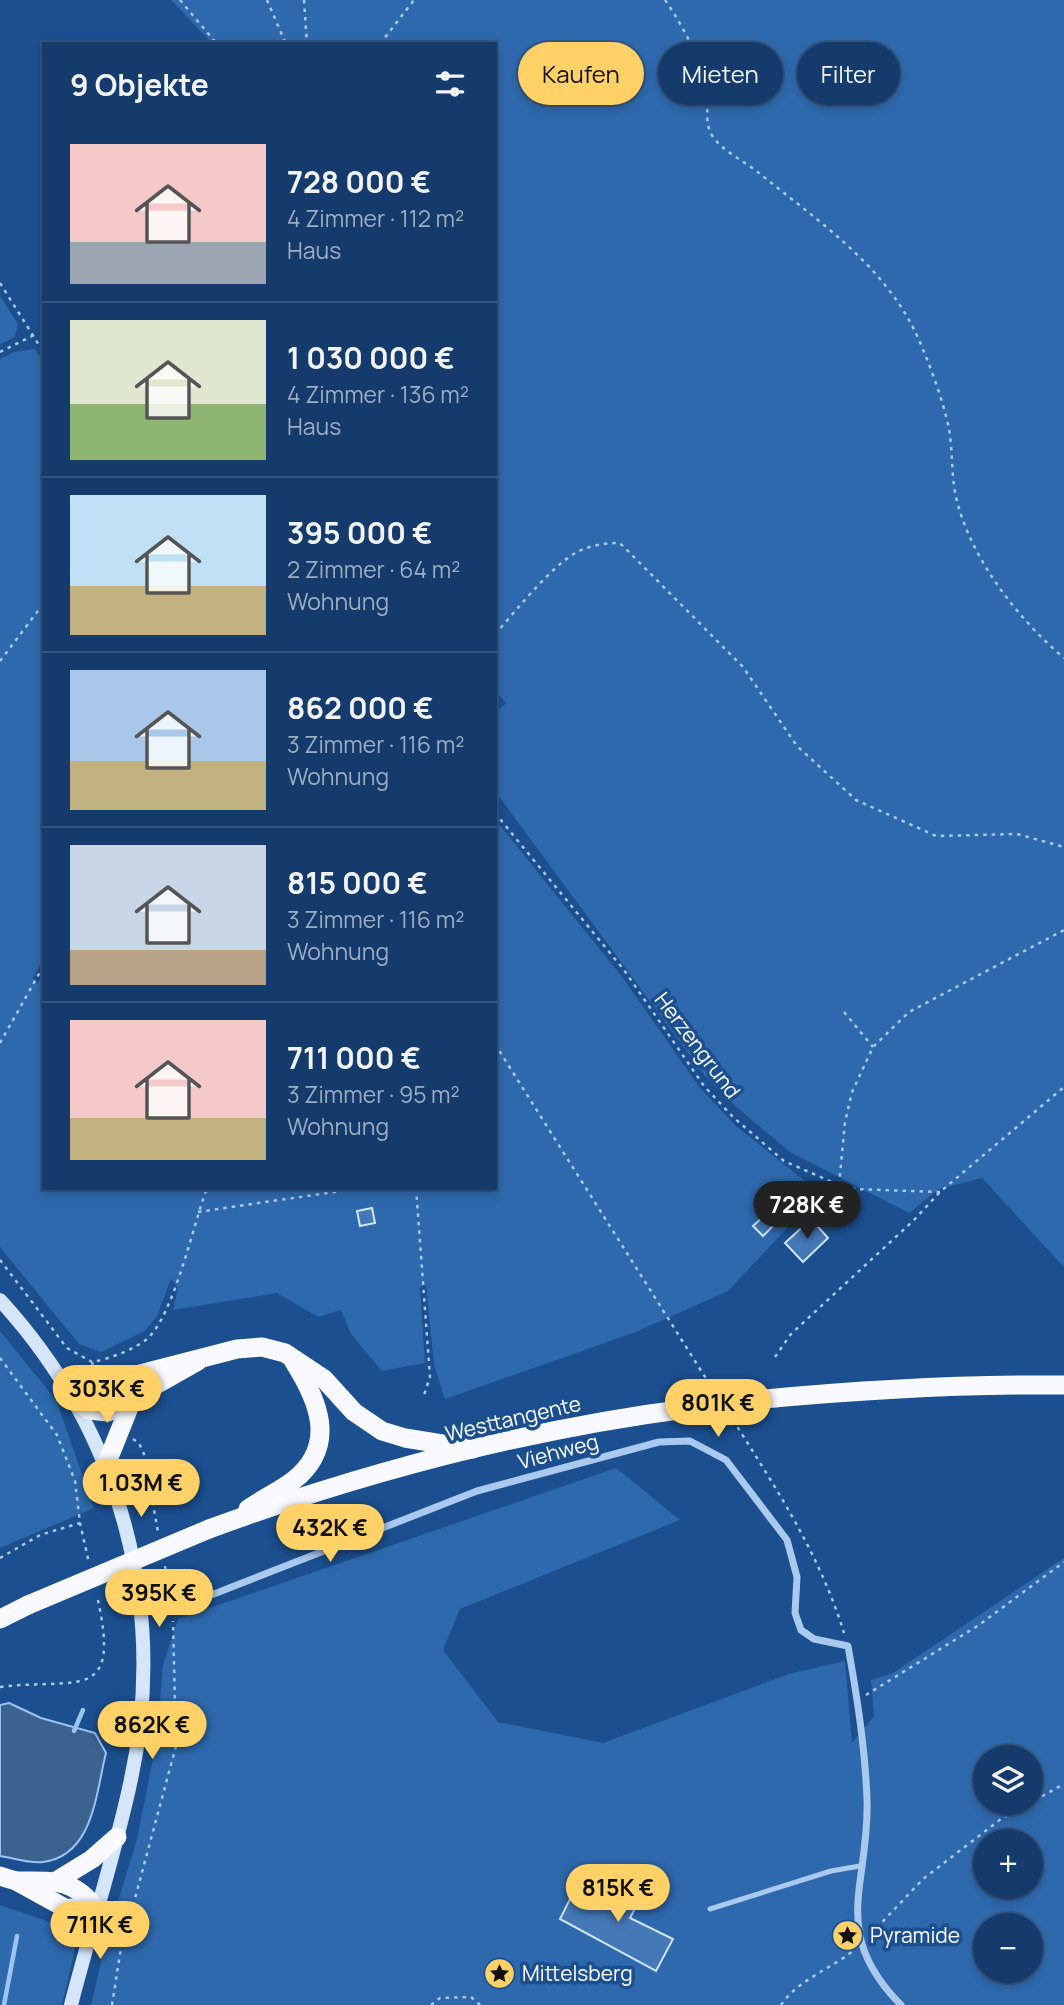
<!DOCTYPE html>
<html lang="de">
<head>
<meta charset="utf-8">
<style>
  :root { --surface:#143b6b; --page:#214673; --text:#f1f3f6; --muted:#9dadc1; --line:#33557e; --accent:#ffd166 }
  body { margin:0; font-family:Manrope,sans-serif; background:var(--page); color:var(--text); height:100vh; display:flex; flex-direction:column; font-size:26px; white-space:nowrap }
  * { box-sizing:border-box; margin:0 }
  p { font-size:23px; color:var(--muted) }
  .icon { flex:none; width:38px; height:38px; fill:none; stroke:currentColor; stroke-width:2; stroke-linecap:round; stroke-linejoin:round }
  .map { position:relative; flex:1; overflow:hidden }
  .panel { position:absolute; left:42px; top:42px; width:455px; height:1148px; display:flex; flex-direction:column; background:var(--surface); border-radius:0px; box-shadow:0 4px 10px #0003,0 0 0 2px var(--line) }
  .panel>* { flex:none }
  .guide { position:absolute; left:518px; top:42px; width:441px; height:63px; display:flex; gap:14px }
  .buttons { position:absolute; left:973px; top:1745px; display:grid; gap:14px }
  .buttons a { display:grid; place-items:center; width:70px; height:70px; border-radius:50%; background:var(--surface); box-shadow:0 4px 10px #0003,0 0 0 2px var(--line); font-size:35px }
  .price { position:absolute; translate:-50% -60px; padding:0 16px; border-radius:24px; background:var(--accent); color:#111; font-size:23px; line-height:46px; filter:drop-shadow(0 2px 4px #0008) }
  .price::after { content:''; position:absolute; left:50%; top:42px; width:21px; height:16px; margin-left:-10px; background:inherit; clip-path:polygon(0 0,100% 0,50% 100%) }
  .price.current { background:#222; color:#fff }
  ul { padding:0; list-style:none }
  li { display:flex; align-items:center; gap:21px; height:175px; padding:0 28px }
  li+li { border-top:2px solid var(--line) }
  li span { display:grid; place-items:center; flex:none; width:196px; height:140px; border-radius:0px; color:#555 }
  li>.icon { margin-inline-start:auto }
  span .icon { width:84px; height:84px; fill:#fffc; stroke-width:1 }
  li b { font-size:30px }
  h2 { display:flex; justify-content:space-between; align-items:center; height:84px; padding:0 28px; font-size:30px }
  .tag { padding:0 24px; border-radius:32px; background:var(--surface); box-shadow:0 4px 10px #0003,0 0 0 2px var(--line); font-size:24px; line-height:63px }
  .tag.current { background:var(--accent); color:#111 }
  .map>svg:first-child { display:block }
  .green { fill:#2e69ad; fill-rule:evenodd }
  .water { fill:#3c6290; stroke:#9cc4f0; stroke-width:2 }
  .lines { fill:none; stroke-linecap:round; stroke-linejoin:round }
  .stream { stroke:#9cc4f0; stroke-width:4.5 }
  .building { fill:#4478b7; stroke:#cfe3fa; stroke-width:2 }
  .path { stroke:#a9c9ee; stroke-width:2.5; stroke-dasharray:3.5 5; stroke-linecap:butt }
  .service { stroke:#a9c9ee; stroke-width:5 }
  .minor { stroke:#a9c9ee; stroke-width:7 }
  .secondary { stroke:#d6e6fa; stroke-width:14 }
  .trunk { stroke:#f8faff; stroke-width:19 }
  .trunk-bridge { stroke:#f8faff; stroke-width:19 }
  .labels { text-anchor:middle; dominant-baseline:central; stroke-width:7; stroke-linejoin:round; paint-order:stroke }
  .street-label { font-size:21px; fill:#fff; stroke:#1b4f8f }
  .poi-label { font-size:21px; fill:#fff; stroke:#1b4f8f; text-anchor:start }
</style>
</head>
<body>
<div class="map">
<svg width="1064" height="2005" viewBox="0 0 1064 2005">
  <rect width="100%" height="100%" fill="#1b4f8f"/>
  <g class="green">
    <polygon points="171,0 1064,0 1064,1267 982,1178 939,1189 909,1213 790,1152 741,1111 705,1076 495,791 495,713 506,703 495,691 495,44 213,44"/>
    <polygon points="0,296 18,324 15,337 0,344"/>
    <polygon points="35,349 44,364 44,958 33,978 37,984 44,973 44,1188 495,1188 495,819 623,978 700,1088 736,1126 820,1193 728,1291 636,1332 445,1399 434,1365 426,1285 420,1287 425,1363 382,1371 351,1334 341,1310 318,1317 277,1293 173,1310 178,1288 171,1279 157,1316 145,1331 101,1352 79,1344 0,1247 0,359 14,352"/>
    <polygon points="0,1331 56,1400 94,1508 0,1548"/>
    <path d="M616,1468L680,1520L460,1609L443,1650L498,1722L603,1743L789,1674L845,1661L852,1743L874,1716L871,1680L893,1673L1064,1558V2005H91L105,1945L137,1839L157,1739L163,1665L178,1619ZM985,1757H1031V1802H985ZM985,1841H1031V1886H985ZM985,1925H1031V1970H985Z"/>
    <polygon points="0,1905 79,1932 62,2005 0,2005"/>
  </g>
  <path class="water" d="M9,1703L41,1718L95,1733L106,1753C96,1791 94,1856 43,1862C29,1864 14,1858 0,1856V1705Z"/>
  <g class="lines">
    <g class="stream">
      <polyline points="74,1731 83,1710"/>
      <polyline points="4,2005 17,1936"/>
    </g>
  </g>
  <g class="building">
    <polygon points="372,1208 375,1223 360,1226 357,1211"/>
    <polygon points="767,1213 776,1223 763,1236 753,1226"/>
    <polygon points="811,1219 828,1238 803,1262 785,1243"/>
    <polygon points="639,1873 650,1879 630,1918 673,1939 656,1971 560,1919 577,1885 621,1908"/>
  </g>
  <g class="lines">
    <g class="path">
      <polyline points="180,0 217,44"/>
      <polyline points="267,0 286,44"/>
      <polyline points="304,0 307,44"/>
      <path d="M665,0C683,26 698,55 706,85C711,103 702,121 713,137C724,152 744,161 759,173C813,217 874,258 909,320C923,344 944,402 949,429C953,452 951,475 956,497C970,558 1018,619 1064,658"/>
      <polyline points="380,44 414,0"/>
      <polyline points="0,283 44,353"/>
      <polyline points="0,352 34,335"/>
      <path d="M495,634C517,610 550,567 577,552C591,545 605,543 620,543L743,667L797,746L856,800L936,836L1017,834L1064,847"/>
      <polyline points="0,661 44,603"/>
      <polyline points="495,813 624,970 704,1086 733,1117 784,1161 839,1185 855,1189 940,1192"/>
      <polyline points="844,1012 873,1047"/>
      <polyline points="0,1043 44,965"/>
      <polyline points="495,1044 712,1388"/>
      <polyline points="839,1185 845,1122 852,1092 873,1047 909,1012 1064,930"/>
      <polyline points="416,1188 430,1377 423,1398"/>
      <polyline points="198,1212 361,1188"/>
      <path d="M0,1260L67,1348L92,1362C109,1359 133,1350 147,1339C174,1315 193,1225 207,1188"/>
      <polyline points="775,1357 791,1334 913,1221 940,1192 1064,1087"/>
      <polyline points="0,1358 57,1435 75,1481 80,1523 89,1563"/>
      <polyline points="92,1362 94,1370"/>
      <path d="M733,1420C776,1488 820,1555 844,1633"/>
      <polyline points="133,1439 139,1443 144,1454 158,1532"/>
      <polyline points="0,1558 40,1535 80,1523"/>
      <polyline points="165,1566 171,1601"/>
      <path d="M0,1687C78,1677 122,1705 97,1596"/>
      <polyline points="866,1695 979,1625 1064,1562"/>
      <polyline points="871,1934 923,1879 1001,1819 1064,1784"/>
      <polyline points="112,2005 120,1954 176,1746 173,1621"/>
      <polyline points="431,2005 440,1998 471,1997 480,2005"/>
      <path d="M781,2005C798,1980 830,1969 853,1951"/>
    </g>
    <polyline class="service" points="710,1909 831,1871 860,1866"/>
    <path class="minor" d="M173,1610L477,1491L659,1442L690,1441L726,1460L787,1540L797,1577L795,1613L801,1630L814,1639L848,1646C857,1697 865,1747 867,1799C870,1885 828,1931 901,2005"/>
    <path class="secondary" d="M0,1300C121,1432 169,1609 130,1784C114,1858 90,1931 71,2005"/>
    <g class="trunk">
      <polyline points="198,1361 108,1412 89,1410 75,1400 99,1386 113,1381 237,1349 262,1347 285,1353 324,1379 354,1412 382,1431 405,1438 473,1449"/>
      <path d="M754,1400C858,1390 960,1384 1064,1385"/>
      <polyline points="106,1465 132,1400"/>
      <path d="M248,1509C262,1499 280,1491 294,1480C338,1445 318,1400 294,1362"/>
      <path d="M209,1529C365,1472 528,1429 693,1408"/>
      <polyline points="0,1619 28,1605"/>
      <polyline points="0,1876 16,1881 65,1908 96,1909"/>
      <path d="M17,1881C52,1881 74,1878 96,1909"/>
      <polyline points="56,1881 92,1859 117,1837"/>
    </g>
    <g class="trunk-bridge">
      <polyline points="693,1408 754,1400"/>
      <polyline points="28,1605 209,1529"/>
    </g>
  </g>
  <defs>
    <symbol id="sight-disc" viewBox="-11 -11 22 22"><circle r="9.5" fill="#ffd166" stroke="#1b4f8f"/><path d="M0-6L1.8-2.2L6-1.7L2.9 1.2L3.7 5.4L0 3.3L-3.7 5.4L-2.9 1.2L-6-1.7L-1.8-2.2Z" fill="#111"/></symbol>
  </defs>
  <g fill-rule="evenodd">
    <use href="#sight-disc" x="830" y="1918" width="35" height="35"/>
    <use href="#sight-disc" x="482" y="1956" width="35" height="35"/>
  </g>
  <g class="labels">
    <g class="street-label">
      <text transform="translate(698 1045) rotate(53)">Herzengrund</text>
      <text transform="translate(513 1418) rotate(-13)">Westtangente</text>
      <text transform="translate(558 1451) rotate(-15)">Viehweg</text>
    </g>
    <g class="poi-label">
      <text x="870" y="1935">Pyramide</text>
      <text x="522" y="1973">Mittelsberg</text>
    </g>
  </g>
</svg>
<div class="buttons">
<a><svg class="icon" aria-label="layers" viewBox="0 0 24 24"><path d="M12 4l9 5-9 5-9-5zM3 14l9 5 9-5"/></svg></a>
<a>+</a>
<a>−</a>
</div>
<b class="price current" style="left:807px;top:1241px">728K €</b>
<b class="price" style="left:107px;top:1425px">303K €</b>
<b class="price" style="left:718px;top:1439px">801K €</b>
<b class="price" style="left:141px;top:1519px">1.03M €</b>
<b class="price" style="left:330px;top:1564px">432K €</b>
<b class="price" style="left:159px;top:1629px">395K €</b>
<b class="price" style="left:152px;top:1761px">862K €</b>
<b class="price" style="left:618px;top:1924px">815K €</b>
<b class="price" style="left:100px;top:1961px">711K €</b>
<div class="guide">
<a class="tag current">Kaufen</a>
<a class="tag">Mieten</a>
<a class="tag">Filter</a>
</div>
<section class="panel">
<h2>9 Objekte<svg class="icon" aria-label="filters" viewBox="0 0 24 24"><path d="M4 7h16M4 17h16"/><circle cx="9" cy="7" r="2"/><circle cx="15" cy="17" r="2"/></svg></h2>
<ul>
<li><span style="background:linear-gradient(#f6c9c9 70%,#9aa5b1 0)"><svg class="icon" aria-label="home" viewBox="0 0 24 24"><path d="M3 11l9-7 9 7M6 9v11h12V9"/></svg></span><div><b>728 000 €</b><p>4 Zimmer · 112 m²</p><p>Haus</p></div></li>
<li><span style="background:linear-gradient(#dfe7d0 60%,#8fb573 0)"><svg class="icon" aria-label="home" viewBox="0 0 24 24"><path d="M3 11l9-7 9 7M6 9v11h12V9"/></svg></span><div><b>1 030 000 €</b><p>4 Zimmer · 136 m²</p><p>Haus</p></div></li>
<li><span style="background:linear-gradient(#bfe0f5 65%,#c2b280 0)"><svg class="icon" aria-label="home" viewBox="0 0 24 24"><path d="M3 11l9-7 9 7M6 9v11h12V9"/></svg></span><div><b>395 000 €</b><p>2 Zimmer · 64 m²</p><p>Wohnung</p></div></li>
<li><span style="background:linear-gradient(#a9c7e8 65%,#c2b280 0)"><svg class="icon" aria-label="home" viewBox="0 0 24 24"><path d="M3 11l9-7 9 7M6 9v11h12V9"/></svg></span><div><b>862 000 €</b><p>3 Zimmer · 116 m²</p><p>Wohnung</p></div></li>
<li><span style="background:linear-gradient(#c9d6e8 75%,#b9a48a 0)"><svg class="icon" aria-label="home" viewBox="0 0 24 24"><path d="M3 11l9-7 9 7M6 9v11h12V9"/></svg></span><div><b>815 000 €</b><p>3 Zimmer · 116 m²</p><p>Wohnung</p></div></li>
<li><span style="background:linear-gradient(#f6c9c9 70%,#c2b280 0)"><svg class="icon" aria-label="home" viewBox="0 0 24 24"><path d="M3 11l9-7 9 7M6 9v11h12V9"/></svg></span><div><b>711 000 €</b><p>3 Zimmer · 95 m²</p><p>Wohnung</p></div></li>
</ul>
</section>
</div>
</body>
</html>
